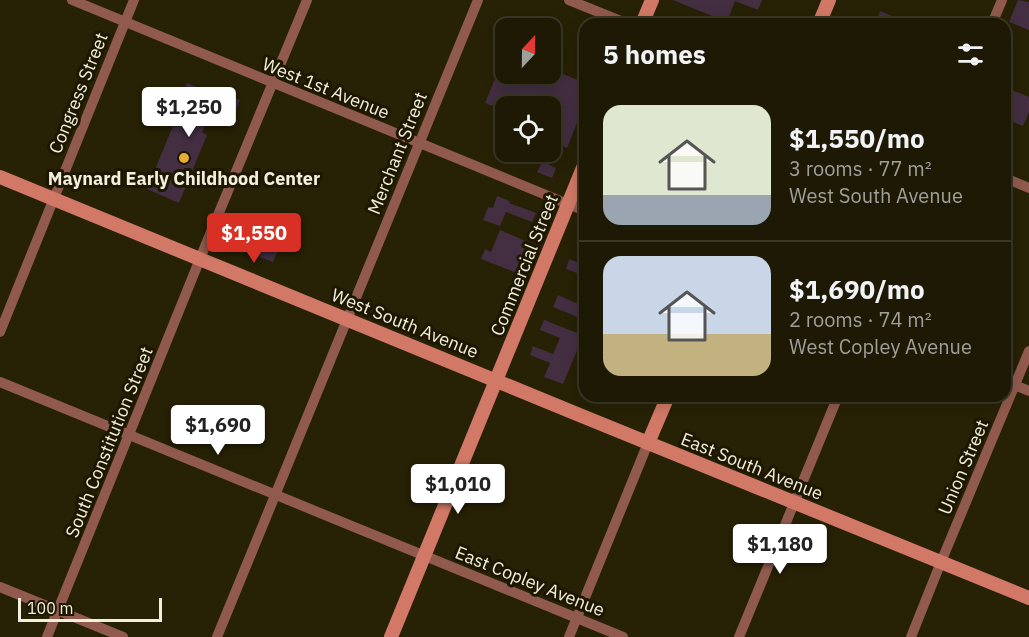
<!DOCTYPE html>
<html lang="en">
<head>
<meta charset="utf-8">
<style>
  :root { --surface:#1d1904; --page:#25220e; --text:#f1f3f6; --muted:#a0a09a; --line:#3b3826; --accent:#d93025 }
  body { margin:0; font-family:"IBM Plex Sans",sans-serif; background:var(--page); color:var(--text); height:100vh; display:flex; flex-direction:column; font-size:22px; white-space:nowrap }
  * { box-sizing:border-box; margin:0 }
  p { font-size:20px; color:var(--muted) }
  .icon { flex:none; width:33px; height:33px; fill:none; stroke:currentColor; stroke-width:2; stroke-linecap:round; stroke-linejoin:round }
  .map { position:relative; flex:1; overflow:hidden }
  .drawer { position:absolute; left:579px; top:18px; width:432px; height:384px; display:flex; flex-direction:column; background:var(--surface); border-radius:18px; box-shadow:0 3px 15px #0003,0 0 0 2px var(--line) }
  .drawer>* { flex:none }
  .needle { width:39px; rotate:22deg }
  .controls { position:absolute; left:495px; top:18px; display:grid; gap:12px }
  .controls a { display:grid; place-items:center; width:66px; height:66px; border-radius:12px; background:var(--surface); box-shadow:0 3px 15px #0003,0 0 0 2px var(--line); font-size:30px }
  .scale { position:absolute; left:18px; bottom:15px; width:144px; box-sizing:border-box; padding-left:6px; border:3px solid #f3efdf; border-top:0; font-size:16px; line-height:21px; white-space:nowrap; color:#f3efdf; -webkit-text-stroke:4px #1e1700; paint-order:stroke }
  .price { position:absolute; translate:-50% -51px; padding:0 14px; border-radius:6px; background:#fff; color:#222; font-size:20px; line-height:39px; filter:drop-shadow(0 2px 3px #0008) }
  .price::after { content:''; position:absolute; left:50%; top:36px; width:18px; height:14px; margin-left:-9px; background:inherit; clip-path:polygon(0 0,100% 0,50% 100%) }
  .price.selected { background:var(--accent); color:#fff }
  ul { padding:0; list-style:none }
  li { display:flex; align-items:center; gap:18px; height:150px; padding:0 24px }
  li+li { border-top:2px solid var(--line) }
  li span { display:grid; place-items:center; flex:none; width:168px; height:120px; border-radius:18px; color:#555 }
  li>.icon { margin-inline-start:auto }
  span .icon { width:72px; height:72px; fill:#fffc; stroke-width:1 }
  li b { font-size:26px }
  h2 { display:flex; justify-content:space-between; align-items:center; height:72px; padding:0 24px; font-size:26px }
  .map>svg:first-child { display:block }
  .building { fill:#432e42 }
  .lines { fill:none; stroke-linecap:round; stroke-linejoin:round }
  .street { stroke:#915a4e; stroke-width:10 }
  .secondary { stroke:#d17966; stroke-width:14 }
  .poi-dot { fill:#e7ac37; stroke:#1e1700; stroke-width:2 }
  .labels { text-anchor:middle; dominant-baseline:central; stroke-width:6; stroke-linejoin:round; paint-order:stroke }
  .street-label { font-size:18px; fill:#f3efdf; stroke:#1e1700 }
  .poi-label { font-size:18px; font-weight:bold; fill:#f3efdf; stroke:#1e1700 }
</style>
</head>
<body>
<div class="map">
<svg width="1029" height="637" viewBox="0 0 1029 637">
  <rect width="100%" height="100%" fill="#272105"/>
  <g class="building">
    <polygon points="673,0 762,0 758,10 735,1 726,24 708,24 712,16"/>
    <polygon points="1018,0 1029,2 1029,30 1009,22"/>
    <polygon points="880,11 910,24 875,24"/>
    <polygon points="505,54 506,74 550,74 550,61 561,65 558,72 585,83 585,103 567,148 558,144 549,165 556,168 552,178 537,172 542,162 538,161 542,152 550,152 550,106 522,106 515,104 514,106 506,106 506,111 485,103"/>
    <polygon points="187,83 205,91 207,86 240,100 229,127 208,118 202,132 207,135 179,203 147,189 182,104 179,103"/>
    <polygon points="1005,87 1029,97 1029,112 1023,126 1005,119"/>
    <polygon points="497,196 510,201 509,203 536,213 532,222 506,212 500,226 483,220 488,207 493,208"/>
    <polygon points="500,230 530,243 517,273 481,259 485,249 491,252"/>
    <polygon points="234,234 241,237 242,234 278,250 273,262 235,248 236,245 231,243"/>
    <polygon points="569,259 585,265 585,276 566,269"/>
    <polygon points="558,295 585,307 585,311 582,319 553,307"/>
    <polygon points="544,320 585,336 585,348 579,346 563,384 544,377 550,363 530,355 533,346 553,354 560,338 540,330"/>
  </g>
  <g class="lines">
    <g class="street">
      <polyline points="72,0 585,211"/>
      <polyline points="569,0 628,24"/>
      <polyline points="992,24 1002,0"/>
      <polyline points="1005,178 1029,188"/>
      <polyline points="0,332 134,0"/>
      <polyline points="1005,381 1029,391"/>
      <polyline points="0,382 623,637"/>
      <polyline points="0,587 123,637"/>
      <polyline points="47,637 206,244 307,0"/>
      <polyline points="217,637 478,0"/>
      <polyline points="569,637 648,443"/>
      <polyline points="739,637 838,396"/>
      <polyline points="911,637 941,562 1029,351"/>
    </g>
    <g class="secondary">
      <polyline points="642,24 652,0"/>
      <polyline points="819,24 829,0"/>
      <polyline points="0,177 577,414 1029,598"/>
      <polyline points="648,443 668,396"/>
      <polyline points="391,637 585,163"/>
    </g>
  </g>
  <circle class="poi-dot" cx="184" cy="158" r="6"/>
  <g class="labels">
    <g class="street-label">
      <text transform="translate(326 88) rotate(22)">West 1st Avenue</text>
      <text transform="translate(78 93) rotate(-68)">Congress Street</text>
      <text transform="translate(397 153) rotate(-68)">Merchant Street</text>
      <text transform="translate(524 265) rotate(-68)">Commercial Street</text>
      <text transform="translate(405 323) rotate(22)">West South Avenue</text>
      <text transform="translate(109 442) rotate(-68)">South Constitution Street</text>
      <text transform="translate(752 466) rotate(22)">East South Avenue</text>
      <text transform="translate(963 467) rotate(-67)">Union Street</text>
      <text transform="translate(530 581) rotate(22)">East Copley Avenue</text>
    </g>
    <g class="poi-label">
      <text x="184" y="178">Maynard Early Childhood Center</text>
    </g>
  </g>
</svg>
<div class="controls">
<a><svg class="needle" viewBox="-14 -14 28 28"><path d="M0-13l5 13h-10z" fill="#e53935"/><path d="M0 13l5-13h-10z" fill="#a0a09a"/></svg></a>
<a><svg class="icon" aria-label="locate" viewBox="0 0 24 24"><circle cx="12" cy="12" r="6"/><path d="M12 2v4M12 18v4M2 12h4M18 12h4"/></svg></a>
</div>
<div class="scale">100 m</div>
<b class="price" style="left:189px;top:138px">$1,250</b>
<b class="price selected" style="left:254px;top:264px">$1,550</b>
<b class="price" style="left:218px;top:456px">$1,690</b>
<b class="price" style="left:458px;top:515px">$1,010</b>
<b class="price" style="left:780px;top:575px">$1,180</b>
<section class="drawer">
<h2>5 homes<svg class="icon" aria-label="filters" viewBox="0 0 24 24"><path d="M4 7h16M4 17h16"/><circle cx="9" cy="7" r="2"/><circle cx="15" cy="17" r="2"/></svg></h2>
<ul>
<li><span style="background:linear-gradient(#dfe7d0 75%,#9aa5b1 0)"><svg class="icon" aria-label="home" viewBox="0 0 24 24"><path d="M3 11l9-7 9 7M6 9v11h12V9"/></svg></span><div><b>$1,550/mo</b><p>3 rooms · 77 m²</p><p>West South Avenue</p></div></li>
<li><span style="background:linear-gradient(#c9d6e8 65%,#c2b280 0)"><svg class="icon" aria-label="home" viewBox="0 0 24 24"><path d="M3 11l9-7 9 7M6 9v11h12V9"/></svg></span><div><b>$1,690/mo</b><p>2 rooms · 74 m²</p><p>West Copley Avenue</p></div></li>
</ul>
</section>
</div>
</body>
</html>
